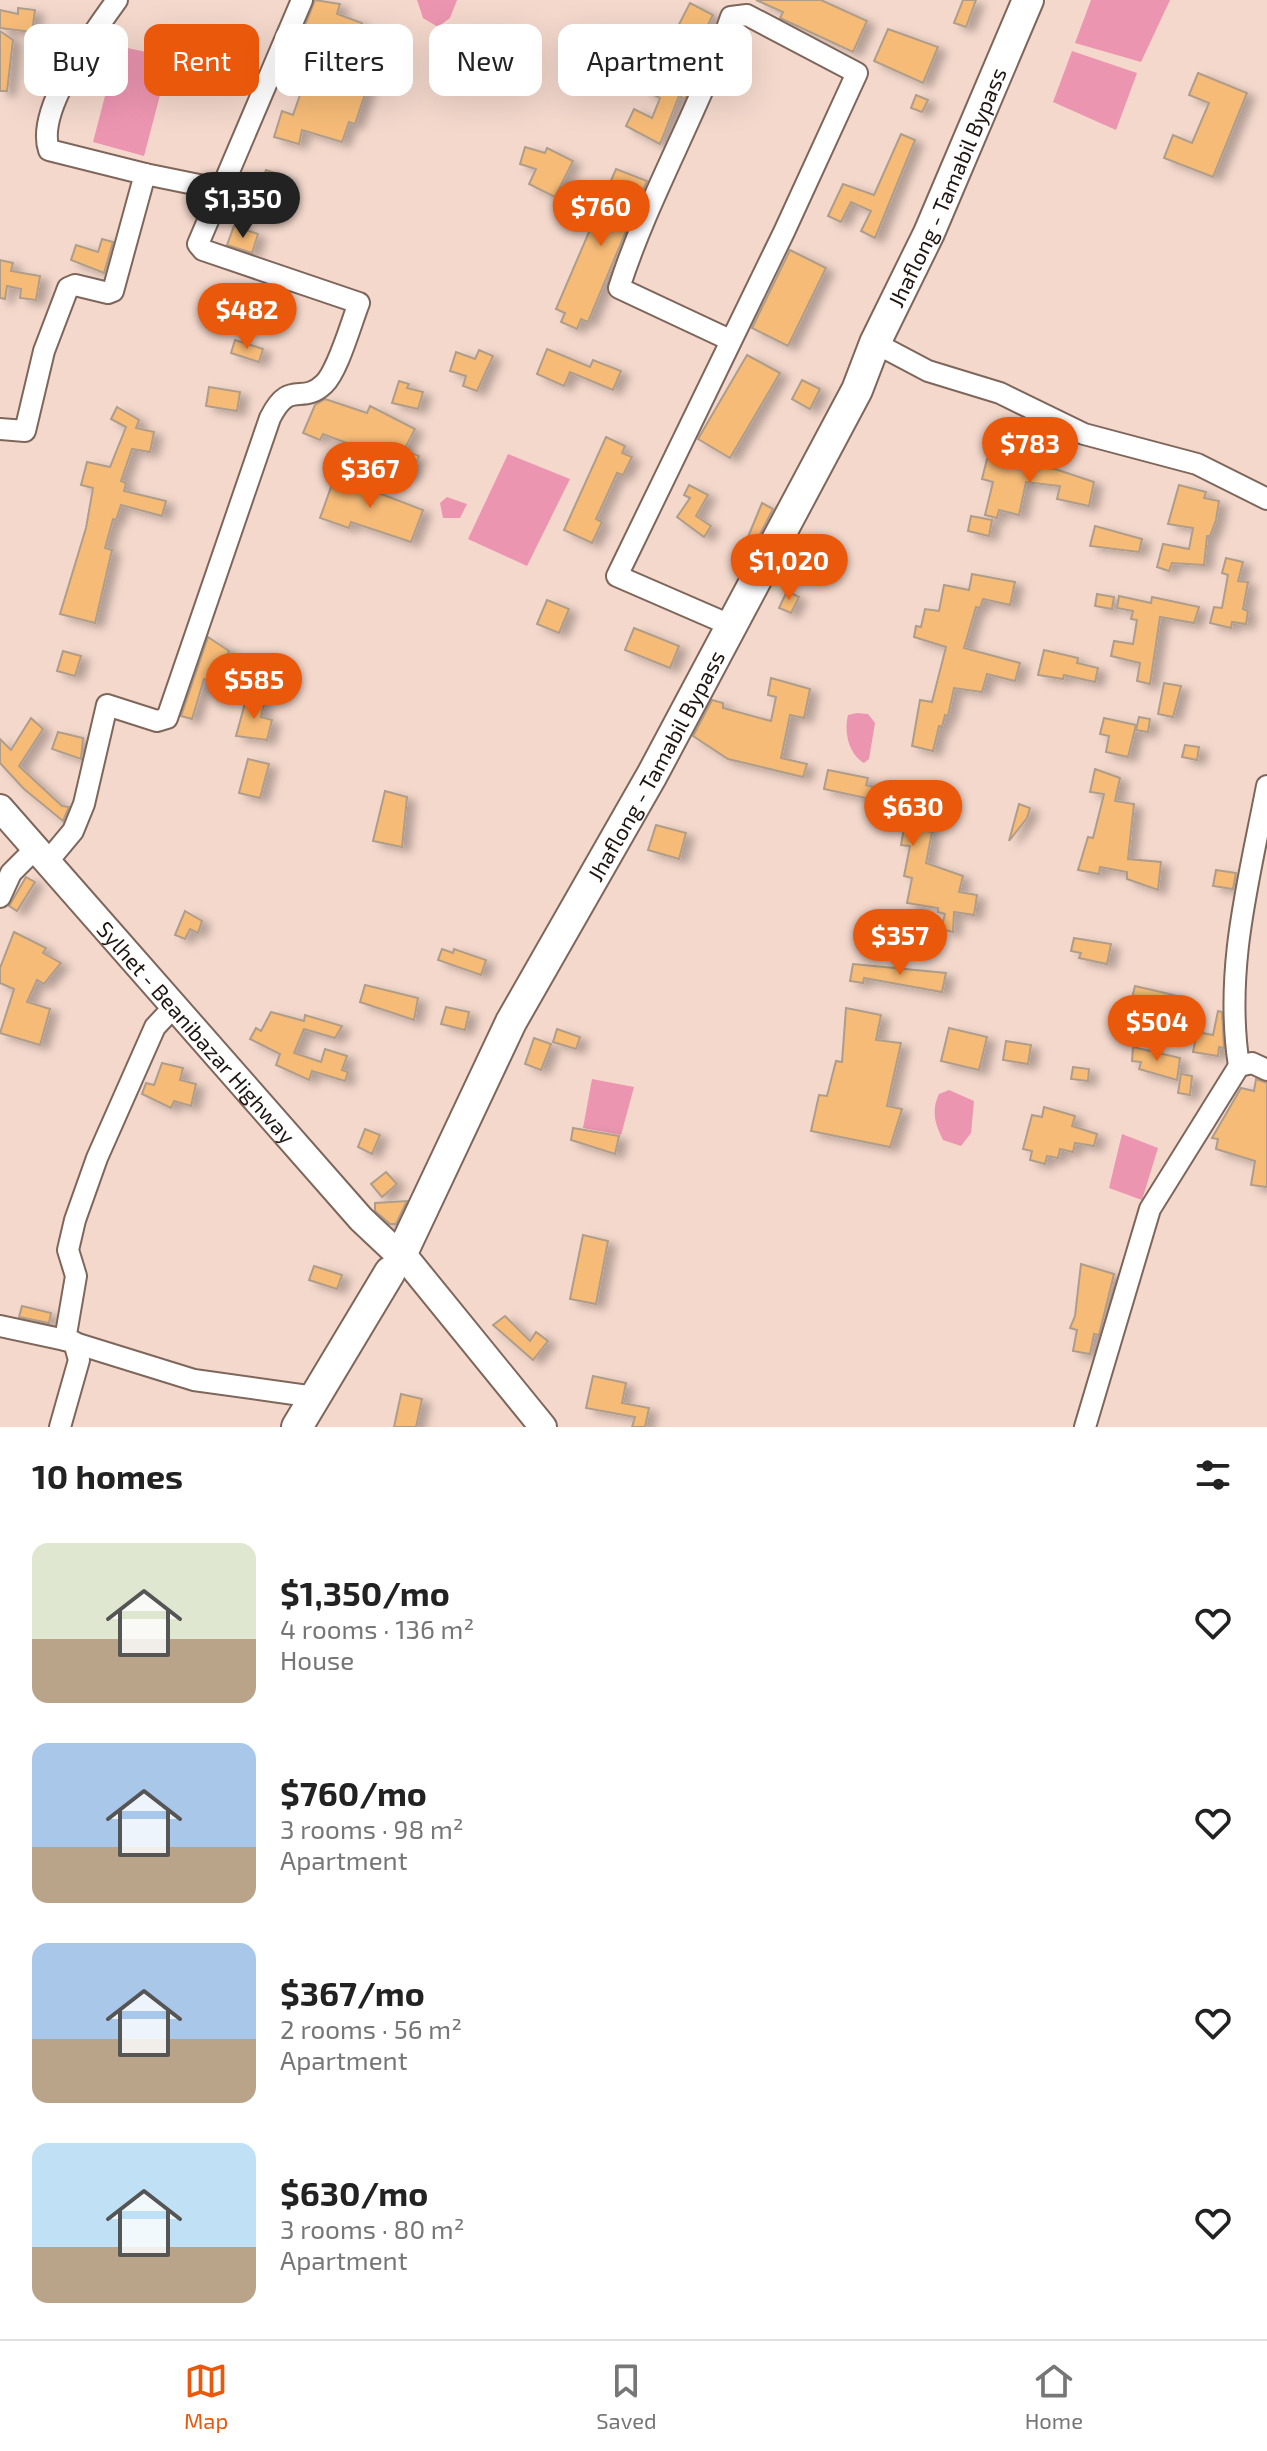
<!DOCTYPE html>
<html lang="en">
<head>
<meta charset="utf-8">
<style>
  :root { --surface:#fff; --page:#f2f2f2; --text:#222; --muted:#767676; --line:#e0e0e0; --accent:#ea580c }
  body { margin:0; font-family:"Exo 2",sans-serif; background:var(--page); color:var(--text); height:100vh; display:flex; flex-direction:column; font-size:30px; white-space:nowrap }
  * { box-sizing:border-box; margin:0 }
  p { font-size:26px; color:var(--muted) }
  .icon { flex:none; width:44px; height:44px; fill:none; stroke:currentColor; stroke-width:2; stroke-linecap:round; stroke-linejoin:round }
  .map { position:relative; height:1427px; overflow:hidden }
  .side { display:flex; flex-direction:column; background:var(--surface); flex:1 }
  .side>* { flex:none }
  .hud { position:absolute; left:24px; top:24px; width:800px; height:72px; display:flex; gap:16px }
  .price { position:absolute; translate:-50% -68px; padding:0 18px; border-radius:28px; background:var(--accent); color:#fff; font-size:26px; line-height:52px; filter:drop-shadow(0 2px 4px #0008) }
  .price::after { content:''; position:absolute; left:50%; top:48px; width:24px; height:18px; margin-left:-12px; background:inherit; clip-path:polygon(0 0,100% 0,50% 100%) }
  .price.selected { background:#222; color:#fff }
  ul { padding:0; list-style:none }
  li { display:flex; align-items:center; gap:24px; height:200px; padding:0 32px }
  li span { display:grid; place-items:center; flex:none; width:224px; height:160px; border-radius:16px; color:#555 }
  li>.icon { margin-inline-start:auto }
  span .icon { width:96px; height:96px; fill:#fffc; stroke-width:1 }
  li b { font-size:34px }
  h2 { display:flex; justify-content:space-between; align-items:center; height:96px; padding:0 32px; font-size:34px }
  .tag { padding:0 28px; border-radius:16px; background:var(--surface); box-shadow:0 8px 32px #0002; font-size:28px; line-height:72px }
  .tag.selected { background:var(--accent); color:#fff }
  .tabs { display:flex; justify-content:space-around; align-items:center; height:112px; border-top:2px solid var(--line); background:var(--surface); font-size:22px; color:var(--muted) }
  .tabs a { display:grid; justify-items:center; gap:4px }
  .tabs .selected { color:var(--accent) }
  .map>svg:first-child { display:block }
  .water { fill:#ec95b1 }
  .building { fill:#f6bb77; stroke:#af9d8a; stroke-width:2; filter:url(#shadow) }
  .lines { fill:none; stroke-linecap:round; stroke-linejoin:round }
  .minor-casing { stroke:#7e665b; stroke-width:24 }
  .major-casing { stroke:#7e665b; stroke-width:30 }
  .highway-casing { stroke:#7e665b; stroke-width:34 }
  .minor { stroke:#fff; stroke-width:20 }
  .major { stroke:#fff; stroke-width:26 }
  .highway { stroke:#fff; stroke-width:30 }
  .labels { text-anchor:middle; dominant-baseline:central; stroke-width:6; stroke-linejoin:round; paint-order:stroke }
  .street-label { font-size:22px; fill:#1f1511; stroke:#fde7dd }
</style>
</head>
<body>
<div class="map">
<svg width="1267" height="1427" viewBox="0 0 1267 1427">
  <defs>
    <filter id="shadow"><feDropShadow dx="8" dy="4.5" stdDeviation="4" flood-color="#0004"/></filter>
  </defs>
  <rect width="100%" height="100%" fill="#f4d8cc"/>
  <g class="water">
    <polygon points="417,0 457,0 450,18 438,27 423,18"/>
    <polygon points="1091,0 1170,0 1141,62 1075,43"/>
    <polygon points="118,46 170,57 144,156 93,142"/>
    <polygon points="1072,51 1137,73 1116,130 1053,102"/>
    <polygon points="508,454 570,479 527,566 468,539"/>
    <polygon points="447,497 467,504 460,518 443,518 440,503"/>
    <path d="M857,713L868,714L875,723L869,759L864,763C848,754 844,731 848,715Z"/>
    <polygon points="592,1079 634,1087 621,1135 583,1128"/>
    <path d="M949,1090L974,1101L971,1133L961,1146L943,1140C935,1124 931,1111 939,1094Z"/>
    <polygon points="1122,1134 1158,1148 1142,1200 1109,1188"/>
  </g>
  <g class="building">
    <polygon points="315,0 340,4 337,14 362,23 340,79 367,88 355,124 349,122 342,142 302,130 299,144 274,137 282,111 293,115 302,89 294,86 305,54 295,51"/>
    <polygon points="756,0 821,0 867,21 853,52 780,18 783,12"/>
    <polygon points="963,0 976,0 966,27 954,23"/>
    <polygon points="690,3 713,15 690,60 699,64 693,80 685,99 679,96 660,144 626,126 634,109 652,118 660,98 645,90"/>
    <polygon points="18,8 35,10 32,32 0,28 0,10 18,14"/>
    <polygon points="888,29 938,47 923,83 874,61"/>
    <polygon points="0,31 13,40 7,91 0,91"/>
    <polygon points="1198,73 1247,93 1213,177 1164,158 1173,135 1192,143 1209,103 1189,95"/>
    <polygon points="916,95 928,100 922,112 911,108"/>
    <polygon points="901,134 915,140 875,238 861,231 871,211 851,202 841,222 828,216 843,184 874,195"/>
    <polygon points="525,147 545,153 547,148 573,161 555,197 529,184 536,169 520,164"/>
    <polygon points="616,169 647,181 588,322 581,319 577,329 561,322 565,313 556,309"/>
    <polygon points="266,170 290,178 284,197 259,189"/>
    <polygon points="234,226 258,234 252,253 227,245"/>
    <polygon points="102,239 113,242 104,273 71,260 76,245 98,252"/>
    <polygon points="790,250 826,268 788,346 752,328"/>
    <polygon points="0,260 13,263 11,271 40,276 36,300 20,298 21,289 7,286 5,299 0,298"/>
    <polygon points="235,340 263,349 259,362 231,353"/>
    <polygon points="547,349 590,367 593,360 621,371 613,390 570,372 564,386 537,374"/>
    <polygon points="479,350 493,356 477,391 463,386 466,376 450,371 456,352 475,359"/>
    <polygon points="747,355 780,373 730,458 698,439"/>
    <polygon points="802,380 820,389 810,409 792,399"/>
    <polygon points="399,381 409,384 407,388 423,392 418,409 392,403"/>
    <polygon points="209,387 240,392 237,411 206,406"/>
    <polygon points="325,399 367,413 370,406 415,429 404,450 419,456 411,476 401,472 404,466 344,442 323,434 320,440 303,433 315,405"/>
    <polygon points="117,407 139,420 136,428 154,432 150,452 132,449 121,481 126,483 124,491 166,501 162,516 121,505 116,520 113,519 105,548 112,550 95,623 60,614 86,528 93,488 81,485 87,462 110,467 126,427 111,419"/>
    <polygon points="606,437 625,446 622,453 632,457 623,475 617,473 596,519 602,522 592,543 564,530"/>
    <polygon points="987,459 1055,469 1094,482 1089,506 1057,499 1060,486 1026,482 1019,515 999,510 997,518 985,515 993,482 982,479"/>
    <polygon points="335,476 423,510 411,542 351,522 349,528 320,518"/>
    <polygon points="689,485 708,495 696,516 711,526 704,537 677,517 690,498 684,495"/>
    <polygon points="1179,485 1206,492 1204,498 1219,501 1216,520 1210,536 1207,536 1204,565 1172,563 1169,571 1157,567 1163,544 1189,549 1193,528 1168,524"/>
    <polygon points="762,503 773,509 751,552 743,549"/>
    <polygon points="971,516 992,520 989,536 968,531"/>
    <polygon points="1095,526 1142,539 1139,552 1090,546"/>
    <polygon points="1226,558 1243,562 1238,581 1248,582 1243,609 1248,611 1246,624 1232,622 1231,628 1210,623 1214,607 1222,608 1228,575 1222,573"/>
    <polygon points="972,574 1015,582 1010,605 983,599 980,608 976,607 964,648 1020,663 1015,681 987,674 982,692 954,688 948,716 945,715 942,727 939,726 933,751 912,746 920,700 932,702 946,647 914,637 916,626 921,627 925,609 939,611 944,585 969,590"/>
    <polygon points="787,591 799,597 791,613 779,608"/>
    <polygon points="1097,594 1114,597 1112,609 1095,606"/>
    <polygon points="1119,596 1151,603 1152,597 1199,607 1194,623 1160,617 1150,684 1137,681 1140,663 1111,656 1114,641 1133,644 1137,620 1131,619 1133,611 1117,608"/>
    <polygon points="547,600 569,609 559,633 537,624"/>
    <polygon points="634,628 679,646 670,668 625,650"/>
    <polygon points="208,637 229,651 216,683 204,679 192,719 181,716"/>
    <polygon points="1044,650 1078,658 1077,663 1098,668 1095,682 1064,675 1063,679 1038,675"/>
    <polygon points="63,651 81,656 75,676 57,671"/>
    <polygon points="771,678 810,689 804,718 790,715 781,758 807,764 803,777 728,759 693,736 712,700 723,703 723,708 771,721 776,697 768,695"/>
    <polygon points="1164,683 1181,686 1173,717 1158,714"/>
    <polygon points="247,696 265,701 261,717 272,720 267,740 236,736"/>
    <polygon points="1139,717 1150,719 1148,732 1136,730"/>
    <polygon points="31,718 43,729 19,766 62,806 69,807 63,821 24,789 0,763 0,739 11,750"/>
    <polygon points="1104,718 1136,725 1128,757 1106,752 1109,736 1100,734"/>
    <polygon points="58,732 83,738 81,759 52,749"/>
    <polygon points="1185,745 1199,747 1197,760 1182,757"/>
    <polygon points="248,759 269,764 260,798 239,793"/>
    <polygon points="1095,769 1120,778 1115,801 1134,804 1128,859 1161,862 1158,890 1127,879 1127,872 1100,867 1099,874 1078,870 1088,837 1093,838 1104,794 1090,792"/>
    <polygon points="828,770 868,778 866,785 932,804 926,831 932,832 926,863 963,876 959,892 977,895 974,915 954,912 953,932 941,929 945,914 938,912 938,908 907,903 912,878 904,876 910,846 901,845 905,823 877,814 880,801 824,789"/>
    <polygon points="385,791 407,797 402,847 373,841"/>
    <polygon points="1019,804 1030,808 1027,818 1009,841"/>
    <polygon points="656,825 686,833 679,859 648,850"/>
    <polygon points="1216,870 1236,873 1233,889 1213,886"/>
    <polygon points="26,877 35,882 17,911 9,906"/>
    <polygon points="185,911 202,921 198,933 190,929 185,939 175,935"/>
    <polygon points="14,932 46,948 43,953 61,963 44,984 37,980 27,1002 50,1009 40,1045 0,1033 14,989 0,983 0,968"/>
    <polygon points="1074,938 1111,944 1107,964 1079,958 1081,953 1071,951"/>
    <polygon points="442,949 453,953 454,949 486,960 481,975 438,960"/>
    <polygon points="853,964 946,973 942,992 864,978 863,983 850,981"/>
    <polygon points="365,985 418,998 414,1020 360,1002"/>
    <polygon points="1135,986 1174,995 1173,1008 1193,1012 1189,1037 1125,1026"/>
    <polygon points="446,1007 469,1012 465,1030 441,1024"/>
    <polygon points="846,1008 881,1015 876,1040 901,1043 887,1106 902,1109 890,1147 811,1131 819,1095 827,1096 836,1061 842,1062"/>
    <polygon points="1218,1011 1222,1012 1224,1048 1219,1047 1218,1056 1193,1052 1197,1032 1213,1035"/>
    <polygon points="271,1012 304,1021 305,1015 342,1026 335,1038 304,1029 294,1053 321,1062 325,1049 347,1056 342,1070 348,1072 345,1081 312,1071 309,1080 276,1065 280,1054 250,1039 256,1028 261,1031"/>
    <polygon points="949,1028 987,1037 979,1070 941,1061"/>
    <polygon points="557,1029 580,1037 576,1049 553,1042"/>
    <polygon points="534,1038 551,1044 541,1070 525,1064"/>
    <polygon points="1006,1041 1031,1045 1028,1064 1003,1060"/>
    <polygon points="1133,1047 1180,1058 1177,1080 1139,1069 1141,1062 1132,1061"/>
    <polygon points="162,1063 183,1068 180,1080 196,1084 191,1106 174,1101 171,1108 142,1094 146,1083 154,1085"/>
    <polygon points="1073,1067 1089,1069 1088,1081 1071,1079"/>
    <polygon points="1181,1074 1192,1076 1190,1095 1178,1093"/>
    <polygon points="1256,1079 1267,1083 1267,1187 1251,1185 1255,1161 1216,1149 1218,1139 1212,1138 1241,1088 1254,1091"/>
    <polygon points="1044,1107 1075,1116 1072,1126 1097,1134 1094,1146 1075,1143 1073,1152 1060,1149 1058,1158 1047,1156 1045,1164 1030,1160 1032,1151 1023,1149 1032,1115 1042,1117"/>
    <polygon points="573,1128 619,1136 615,1154 571,1140"/>
    <polygon points="365,1129 380,1135 372,1154 358,1147"/>
    <polygon points="386,1172 397,1184 382,1197 371,1184"/>
    <polygon points="407,1201 396,1224 390,1224 375,1211 375,1203"/>
    <polygon points="583,1235 608,1241 596,1304 570,1299"/>
    <polygon points="1081,1264 1114,1274 1099,1335 1094,1334 1090,1354 1073,1351 1077,1330 1070,1328 1075,1316"/>
    <polygon points="314,1266 342,1275 337,1289 309,1280"/>
    <polygon points="22,1306 51,1313 49,1323 19,1317"/>
    <polygon points="505,1316 530,1341 536,1332 548,1341 533,1360 493,1325"/>
    <polygon points="593,1376 626,1383 622,1403 649,1408 645,1427 632,1427 635,1417 586,1408"/>
    <polygon points="401,1394 422,1399 416,1427 394,1427"/>
  </g>
  <g class="lines">
    <defs>
      <g id="minor">
        <polyline points="145,174 204,186 219,196"/>
        <polyline points="875,343 928,371 1000,393 1084,434 1197,464 1267,499"/>
        <path d="M0,429L25,431L44,351L68,288L75,285L108,293L113,291L145,174L49,150C35,110 93,34 117,0"/>
        <path d="M730,625L617,576L784,232L857,73L747,15L731,17C700,110 649,194 619,288L730,340"/>
        <path d="M48,861L73,831L84,804L107,705L157,721L167,718L270,418C290,378 301,406 324,384C338,371 351,323 359,303L203,250L198,244L302,0"/>
        <polyline points="0,897 11,873 29,855"/>
        <polyline points="169,1012 155,1027 97,1158 75,1220 68,1250 76,1276 65,1340 194,1380 315,1397"/>
        <path d="M1239,1066C1224,970 1249,880 1267,786"/>
        <polyline points="0,1326 65,1340"/>
        <polyline points="60,1427 79,1360 74,1342"/>
        <polyline points="1085,1427 1150,1209 1239,1066 1252,1063 1267,1070"/>
      </g>
      <g id="major">
        <path id="s1" d="M0,808L361,1219L396,1252"/>
        <polyline points="408,1261 543,1427"/>
      </g>
      <g id="highway">
        <path id="s2" d="M402,1253L511,1022L652,775L857,390L875,343L929,233L1028,0"/>
        <polyline points="297,1427 390,1272"/>
      </g>
    </defs>
    <use href="#minor" class="minor-casing"/>
    <use href="#major" class="major-casing"/>
    <use href="#highway" class="highway-casing"/>
    <use href="#minor" class="minor"/>
    <use href="#major" class="major"/>
    <use href="#highway" class="highway"/>
  </g>
  <g class="labels">
    <g class="street-label">
      <text stroke="none"><textPath href="#s2" startOffset="1198">Jhaflong - Tamabil Bypass</textPath></text>
      <text stroke="none"><textPath href="#s2" startOffset="550">Jhaflong - Tamabil Bypass</textPath></text>
      <text stroke="none"><textPath href="#s1" startOffset="298">Sylhet - Beanibazar Highway</textPath></text>
    </g>
  </g>
</svg>
<b class="price selected" style="left:243px;top:240px">$1,350</b>
<b class="price" style="left:601px;top:248px">$760</b>
<b class="price" style="left:247px;top:351px">$482</b>
<b class="price" style="left:1030px;top:485px">$783</b>
<b class="price" style="left:370px;top:510px">$367</b>
<b class="price" style="left:789px;top:602px">$1,020</b>
<b class="price" style="left:254px;top:721px">$585</b>
<b class="price" style="left:913px;top:848px">$630</b>
<b class="price" style="left:900px;top:977px">$357</b>
<b class="price" style="left:1157px;top:1063px">$504</b>
<div class="hud">
<a class="tag">Buy</a>
<a class="tag selected">Rent</a>
<a class="tag">Filters</a>
<a class="tag">New</a>
<a class="tag">Apartment</a>
</div>
</div>
<section class="side">
<h2>10 homes<svg class="icon" aria-label="filters" viewBox="0 0 24 24"><path d="M4 7h16M4 17h16"/><circle cx="9" cy="7" r="2"/><circle cx="15" cy="17" r="2"/></svg></h2>
<ul>
<li><span style="background:linear-gradient(#dfe7d0 60%,#b9a48a 0)"><svg class="icon" aria-label="home" viewBox="0 0 24 24"><path d="M3 11l9-7 9 7M6 9v11h12V9"/></svg></span><div><b>$1,350/mo</b><p>4 rooms · 136 m²</p><p>House</p></div><svg class="icon" aria-label="heart" viewBox="0 0 24 24"><path d="M12 20l-8-8c-3-5 5-10 8-4 3-6 11-1 8 4z"/></svg></li>
<li><span style="background:linear-gradient(#a9c7e8 65%,#b9a48a 0)"><svg class="icon" aria-label="home" viewBox="0 0 24 24"><path d="M3 11l9-7 9 7M6 9v11h12V9"/></svg></span><div><b>$760/mo</b><p>3 rooms · 98 m²</p><p>Apartment</p></div><svg class="icon" aria-label="heart" viewBox="0 0 24 24"><path d="M12 20l-8-8c-3-5 5-10 8-4 3-6 11-1 8 4z"/></svg></li>
<li><span style="background:linear-gradient(#a9c7e8 60%,#b9a48a 0)"><svg class="icon" aria-label="home" viewBox="0 0 24 24"><path d="M3 11l9-7 9 7M6 9v11h12V9"/></svg></span><div><b>$367/mo</b><p>2 rooms · 56 m²</p><p>Apartment</p></div><svg class="icon" aria-label="heart" viewBox="0 0 24 24"><path d="M12 20l-8-8c-3-5 5-10 8-4 3-6 11-1 8 4z"/></svg></li>
<li><span style="background:linear-gradient(#bfe0f5 65%,#b9a48a 0)"><svg class="icon" aria-label="home" viewBox="0 0 24 24"><path d="M3 11l9-7 9 7M6 9v11h12V9"/></svg></span><div><b>$630/mo</b><p>3 rooms · 80 m²</p><p>Apartment</p></div><svg class="icon" aria-label="heart" viewBox="0 0 24 24"><path d="M12 20l-8-8c-3-5 5-10 8-4 3-6 11-1 8 4z"/></svg></li>
</ul>
</section>
<nav class="tabs">
<a class="selected"><svg class="icon" aria-label="map" viewBox="0 0 24 24"><path d="M3 6l6-2 6 2 6-2v14l-6 2-6-2-6 2zM9 4v14M15 6v14"/></svg>Map</a>
<a><svg class="icon" aria-label="saved" viewBox="0 0 24 24"><path d="M7 4h10v16l-5-4-5 4z"/></svg>Saved</a>
<a><svg class="icon" aria-label="home" viewBox="0 0 24 24"><path d="M3 11l9-7 9 7M6 9v11h12V9"/></svg>Home</a>
</nav>
</body>
</html>
